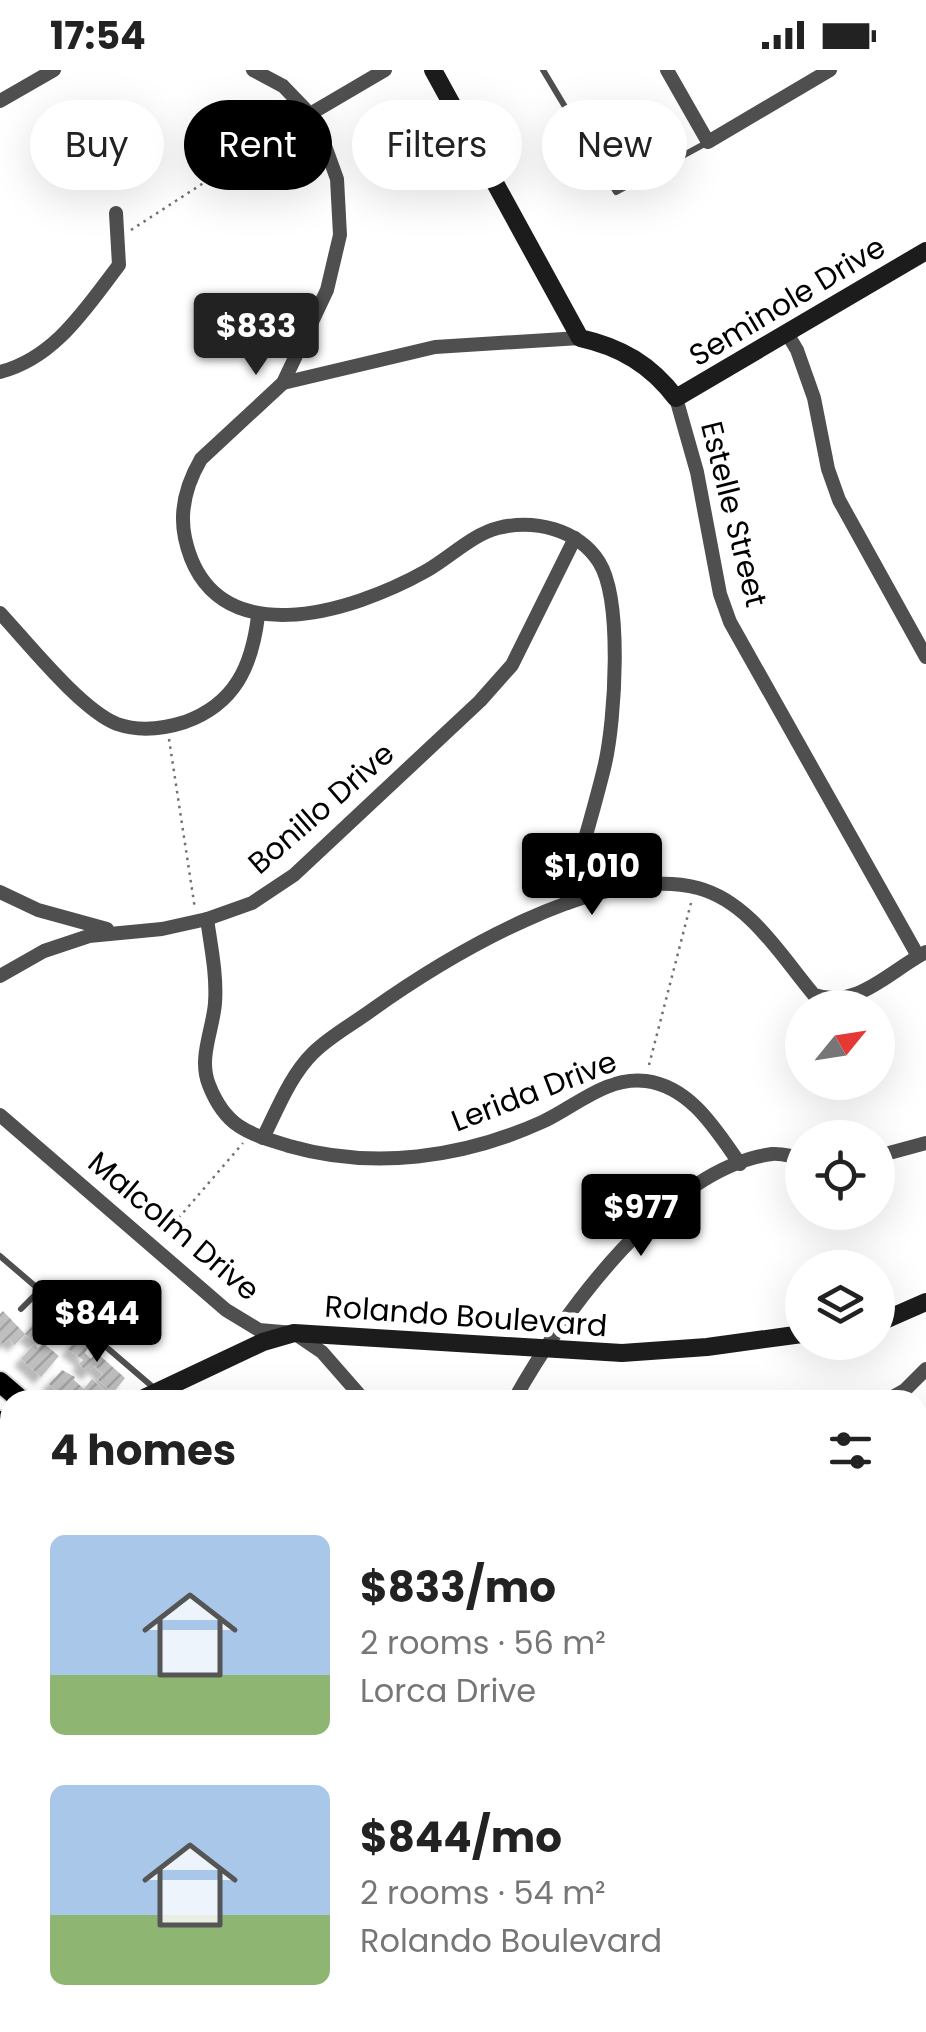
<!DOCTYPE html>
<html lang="en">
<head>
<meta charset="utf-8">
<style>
  :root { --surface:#fff; --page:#f6f6f6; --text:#222; --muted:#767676; --accent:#000 }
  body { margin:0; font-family:Poppins,sans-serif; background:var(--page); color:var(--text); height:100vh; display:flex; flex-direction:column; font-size:38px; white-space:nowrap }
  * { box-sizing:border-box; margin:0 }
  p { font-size:32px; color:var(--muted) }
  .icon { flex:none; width:55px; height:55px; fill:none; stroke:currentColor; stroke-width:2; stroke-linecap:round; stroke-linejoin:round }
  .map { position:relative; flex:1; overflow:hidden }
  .sheet { position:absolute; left:0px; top:1320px; width:928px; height:642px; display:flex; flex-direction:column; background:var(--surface); border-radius:30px 30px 0 0; box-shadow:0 10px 40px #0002 }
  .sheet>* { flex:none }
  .guide { position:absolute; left:30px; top:30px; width:868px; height:90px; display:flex; gap:20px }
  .needle { width:65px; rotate:60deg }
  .fabs { position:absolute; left:785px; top:920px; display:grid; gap:20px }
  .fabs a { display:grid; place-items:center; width:110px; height:110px; border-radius:50%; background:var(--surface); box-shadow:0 10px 40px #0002; font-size:50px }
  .price { position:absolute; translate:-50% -85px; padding:0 22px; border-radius:10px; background:var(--accent); color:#fff; font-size:32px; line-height:65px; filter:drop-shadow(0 2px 5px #0008) }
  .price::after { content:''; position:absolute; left:50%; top:60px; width:30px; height:22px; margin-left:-15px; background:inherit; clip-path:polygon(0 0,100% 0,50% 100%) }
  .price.selected { background:#222; color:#fff }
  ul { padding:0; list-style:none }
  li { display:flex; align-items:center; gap:30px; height:250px; padding:0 50px }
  li span { display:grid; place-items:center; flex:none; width:280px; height:200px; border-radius:15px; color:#555 }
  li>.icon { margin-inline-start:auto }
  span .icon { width:120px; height:120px; fill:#fffc; stroke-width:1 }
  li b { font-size:42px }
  h2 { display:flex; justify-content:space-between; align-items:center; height:120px; padding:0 50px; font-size:42px }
  .chip { padding:0 35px; border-radius:45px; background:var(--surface); box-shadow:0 10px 40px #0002; font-size:35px; line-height:90px }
  .chip.selected { background:var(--accent); color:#fff }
  .status { display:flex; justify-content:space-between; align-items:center; height:70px; padding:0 50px; background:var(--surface); direction:ltr }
  .status svg { height:28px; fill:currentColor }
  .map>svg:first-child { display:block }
  .building { fill:url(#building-hatch); filter:url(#shadow) }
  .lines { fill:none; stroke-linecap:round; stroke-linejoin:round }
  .primary-casing { stroke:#dbdbdb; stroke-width:24 }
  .path { stroke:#717171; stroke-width:2.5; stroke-dasharray:2.5 5; stroke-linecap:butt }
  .lane { stroke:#4f4f4f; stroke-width:6 }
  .street { stroke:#4f4f4f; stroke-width:14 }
  .secondary { stroke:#1c1c1c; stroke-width:18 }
  .primary { stroke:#000; stroke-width:20 }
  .labels { text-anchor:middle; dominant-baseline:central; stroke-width:10; stroke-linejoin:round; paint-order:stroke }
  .street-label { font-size:30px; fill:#000; stroke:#fff }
</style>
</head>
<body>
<div class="status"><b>17:54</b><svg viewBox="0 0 49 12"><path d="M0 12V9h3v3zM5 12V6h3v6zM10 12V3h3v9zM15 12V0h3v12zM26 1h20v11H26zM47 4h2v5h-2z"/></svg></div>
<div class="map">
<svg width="926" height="1962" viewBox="0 0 926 1962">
  <defs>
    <pattern id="building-hatch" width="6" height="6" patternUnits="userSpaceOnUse" patternTransform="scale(2.5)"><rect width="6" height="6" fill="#bfbfbf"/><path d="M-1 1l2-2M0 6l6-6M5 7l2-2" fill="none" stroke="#a2a2a2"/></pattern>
    <filter id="shadow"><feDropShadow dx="-7" dy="7" stdDeviation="2.5" flood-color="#0004"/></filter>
  </defs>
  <rect width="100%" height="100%" fill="#fff"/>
  <g class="building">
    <polygon points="3,1241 25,1264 14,1275 9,1269 3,1274 0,1271 0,1244"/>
    <polygon points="47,1241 59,1252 38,1275 25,1264"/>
    <polygon points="79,1266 89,1276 85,1283 91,1289 96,1282 125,1308 113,1323 97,1309 103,1304 95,1296 88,1303 79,1294 83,1290 68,1279"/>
    <polygon points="43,1273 59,1286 41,1307 21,1289 34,1274 38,1278"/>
    <polygon points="62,1300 75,1307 74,1310 84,1319 92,1309 105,1321 96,1330 66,1330 49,1314"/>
    <polygon points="0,1484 10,1493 10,1513 0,1518"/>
    <polygon points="312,1952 357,1952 365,1962 319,1962"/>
  </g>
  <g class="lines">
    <defs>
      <g id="primary">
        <polyline points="0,1312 21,1330"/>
        <polyline points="0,1351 10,1360"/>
        <polyline points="565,1952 570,1962"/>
        <polyline points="601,1952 606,1962"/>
      </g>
    </defs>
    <use href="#primary" class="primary-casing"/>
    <g class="path">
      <polyline points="131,160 296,53"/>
      <polyline points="169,669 195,839"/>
      <polyline points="649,995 691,833"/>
      <polyline points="164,1165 243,1073"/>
    </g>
    <g class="lane">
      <polyline points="543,0 616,122 708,72"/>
      <polyline points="0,1186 168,1330"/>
      <polyline points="21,1239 40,1220"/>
      <polyline points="0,1441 10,1435"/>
      <polyline points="0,1540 10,1547"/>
      <polyline points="305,1952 313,1962"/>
      <path d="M416,1954C438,1958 473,1962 490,1952"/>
      <polyline points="659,1962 674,1956 672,1952"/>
    </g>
    <g class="street">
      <path d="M253,0L283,16L310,44L319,59L337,109L340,165L327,220L283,313L201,389C187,413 179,440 185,468C211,588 353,542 426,501C449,488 473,464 498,458C534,449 578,459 599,492C623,530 615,650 605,694C594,741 579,787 567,833"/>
      <polyline points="667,0 708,72 830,0"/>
      <polyline points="0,31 54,0"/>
      <polyline points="310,44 385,0"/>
      <polyline points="788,265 797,280 814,328 828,399 839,430 926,587"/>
      <path d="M0,302C55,288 86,238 119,195L116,143"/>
      <polyline points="283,313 435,277 580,268"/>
      <polyline points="676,328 697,402 720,524 730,552 918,886"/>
      <path d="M0,543C28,573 81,640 117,654C140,662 163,659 185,652C235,634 252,596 258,546"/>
      <polyline points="0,822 38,840 107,859"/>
      <path d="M207,849C211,877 217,905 215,933C213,960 198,988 209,1015C226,1058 248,1063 289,1076C373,1100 463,1088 542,1052C575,1037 606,1006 646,1011C691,1017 716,1060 740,1094"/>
      <polyline points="0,906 44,881 89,866 162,859 207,849 252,833 294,805 480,631 512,595 575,468"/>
      <polyline points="0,1045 226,1240 259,1260 294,1263 322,1282 364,1330"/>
      <path d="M263,1068C278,1038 290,1006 313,983C329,967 351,955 369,942C446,887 600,793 698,818C750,832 781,886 814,925C858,939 888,902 926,882"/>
      <polyline points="878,1086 926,1073"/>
      <path d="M514,1330C561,1245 668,1097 772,1084C781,1083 793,1087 802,1088"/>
      <polyline points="887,1330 905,1320 926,1299"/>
      <polyline points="918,1498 926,1496"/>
      <polyline points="918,1624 926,1608"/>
      <polyline points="0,1768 10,1784"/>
      <polyline points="918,1798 926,1801"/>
      <polyline points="46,1962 47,1952"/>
      <polyline points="896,1962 915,1952"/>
    </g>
    <g class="secondary">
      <path d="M433,0L580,268C621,277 651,295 676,328L926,181"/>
      <polyline points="878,1253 926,1232"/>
      <polyline points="140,1330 263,1272 294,1263 622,1283 707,1277 802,1264"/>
      <polyline points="0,1410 10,1405"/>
      <polyline points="535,1962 546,1952"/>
    </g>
    <use href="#primary" class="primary"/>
  </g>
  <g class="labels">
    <g class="street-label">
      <text transform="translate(787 231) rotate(-31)">Seminole Drive</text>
      <text transform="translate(734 444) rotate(76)">Estelle Street</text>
      <text transform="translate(321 738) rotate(-41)">Bonillo Drive</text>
      <text transform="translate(534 1021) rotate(-21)">Lerida Drive</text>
      <text transform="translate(174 1156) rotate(40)">Malcolm Drive</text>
      <text transform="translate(466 1246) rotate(4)">Rolando Boulevard</text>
    </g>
  </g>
</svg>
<div class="fabs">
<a><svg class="needle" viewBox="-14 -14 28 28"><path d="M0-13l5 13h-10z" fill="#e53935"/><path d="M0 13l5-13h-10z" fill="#767676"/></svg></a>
<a><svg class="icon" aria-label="locate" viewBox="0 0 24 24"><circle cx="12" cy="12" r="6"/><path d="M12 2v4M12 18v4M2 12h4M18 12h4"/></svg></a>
<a><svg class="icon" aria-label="layers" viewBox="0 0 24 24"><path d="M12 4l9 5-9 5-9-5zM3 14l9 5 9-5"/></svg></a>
</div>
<b class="price selected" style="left:256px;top:308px">$833</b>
<b class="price" style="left:592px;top:848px">$1,010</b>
<b class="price" style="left:641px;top:1189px">$977</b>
<b class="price" style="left:97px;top:1295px">$844</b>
<div class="guide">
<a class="chip">Buy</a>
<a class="chip selected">Rent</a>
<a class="chip">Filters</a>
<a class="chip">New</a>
</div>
<section class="sheet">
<h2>4 homes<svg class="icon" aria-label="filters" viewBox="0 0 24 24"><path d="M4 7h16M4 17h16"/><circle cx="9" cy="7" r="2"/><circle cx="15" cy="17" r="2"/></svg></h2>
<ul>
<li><span style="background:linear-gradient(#a9c7e8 70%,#8fb573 0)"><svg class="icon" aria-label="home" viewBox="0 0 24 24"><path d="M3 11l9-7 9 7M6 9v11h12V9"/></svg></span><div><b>$833/mo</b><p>2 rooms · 56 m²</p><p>Lorca Drive</p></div></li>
<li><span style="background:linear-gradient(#a9c7e8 65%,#8fb573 0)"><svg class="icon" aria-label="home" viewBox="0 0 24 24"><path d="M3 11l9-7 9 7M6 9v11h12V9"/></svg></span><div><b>$844/mo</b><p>2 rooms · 54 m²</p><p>Rolando Boulevard</p></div></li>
</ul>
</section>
</div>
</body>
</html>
